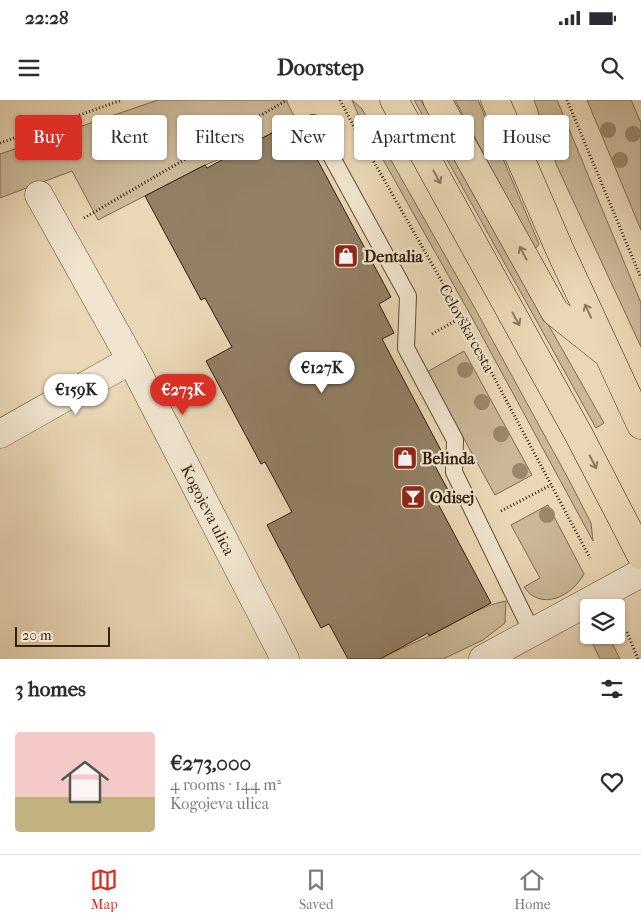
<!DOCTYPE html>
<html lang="en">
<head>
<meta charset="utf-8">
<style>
  :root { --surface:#fff; --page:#f2f2f3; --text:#2b2b33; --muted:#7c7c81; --line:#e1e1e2; --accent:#d93025 }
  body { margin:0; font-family:"IM FELL French Canon",serif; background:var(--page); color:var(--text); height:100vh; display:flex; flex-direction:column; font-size:19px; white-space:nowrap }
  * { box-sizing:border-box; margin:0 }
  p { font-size:16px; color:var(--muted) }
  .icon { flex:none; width:28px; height:28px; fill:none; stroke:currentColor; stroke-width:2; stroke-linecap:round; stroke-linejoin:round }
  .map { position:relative; height:559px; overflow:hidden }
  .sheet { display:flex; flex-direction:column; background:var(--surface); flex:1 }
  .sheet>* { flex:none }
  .hud { position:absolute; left:15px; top:15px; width:611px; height:45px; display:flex; gap:10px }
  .buttons { position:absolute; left:580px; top:499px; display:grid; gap:10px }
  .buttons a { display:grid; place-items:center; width:45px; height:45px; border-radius:5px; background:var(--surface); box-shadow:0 1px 4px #0004; font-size:25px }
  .scale { position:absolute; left:15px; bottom:12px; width:95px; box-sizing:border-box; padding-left:5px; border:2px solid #331f0c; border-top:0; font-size:14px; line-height:18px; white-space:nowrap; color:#331f0c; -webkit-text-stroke:4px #f1e5cf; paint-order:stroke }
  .price { position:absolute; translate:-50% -42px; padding:0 11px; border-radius:18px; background:#fff; color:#222; font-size:16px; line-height:32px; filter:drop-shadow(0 1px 2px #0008) }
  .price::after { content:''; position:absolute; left:50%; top:30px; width:15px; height:11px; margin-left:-8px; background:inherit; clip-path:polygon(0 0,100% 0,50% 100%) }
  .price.on { background:var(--accent); color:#fff }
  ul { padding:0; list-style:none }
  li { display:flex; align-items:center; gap:15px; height:125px; padding:0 15px }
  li+li { border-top:1px solid var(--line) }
  li span { display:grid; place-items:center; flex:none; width:140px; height:100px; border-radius:5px; color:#555 }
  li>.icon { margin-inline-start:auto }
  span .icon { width:60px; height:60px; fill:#fffc; stroke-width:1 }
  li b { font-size:21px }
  h2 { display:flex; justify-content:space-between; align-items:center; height:60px; padding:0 15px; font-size:21px }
  .pill { padding:0 18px; border-radius:5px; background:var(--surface); box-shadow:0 1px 4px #0004; font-size:18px; line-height:45px }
  .pill.on { background:var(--accent); color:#fff }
  .status { display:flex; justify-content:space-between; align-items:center; height:35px; padding:0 25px; background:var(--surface); direction:ltr }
  .status svg { height:14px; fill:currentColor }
  header { display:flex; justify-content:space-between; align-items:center; height:65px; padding:0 15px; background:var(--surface); font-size:22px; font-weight:800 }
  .tab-bar { display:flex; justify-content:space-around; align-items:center; height:70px; border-top:1px solid var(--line); background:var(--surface); font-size:14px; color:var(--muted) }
  .tab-bar a { display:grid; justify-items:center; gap:2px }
  .tab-bar .on { color:var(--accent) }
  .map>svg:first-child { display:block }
  .green { fill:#cab898; stroke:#7e6c52 }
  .building { fill:#927f64; stroke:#331f0c }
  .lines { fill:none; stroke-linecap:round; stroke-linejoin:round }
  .service-casing { stroke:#604d36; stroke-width:18 }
  .minor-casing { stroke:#604d36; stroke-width:29 }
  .primary-casing { stroke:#331f0c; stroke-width:29 }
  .path { stroke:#331f0c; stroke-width:3; stroke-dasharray:1 2.5; stroke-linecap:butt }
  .service { stroke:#f1e5cf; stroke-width:16 }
  .minor { stroke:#f1e5cf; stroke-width:28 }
  .primary { stroke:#e9d7b5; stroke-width:28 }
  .tree { fill:#9a876b }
  .oneway { stroke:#8e7b60 }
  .labels { text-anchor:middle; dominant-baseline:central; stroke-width:4.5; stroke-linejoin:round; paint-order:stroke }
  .poi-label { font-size:16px; font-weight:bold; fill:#331f0c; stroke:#f1e5cf; text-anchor:start }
  .street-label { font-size:16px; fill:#331f0c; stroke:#f1e5cf }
</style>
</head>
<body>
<div class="status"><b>22:28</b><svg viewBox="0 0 49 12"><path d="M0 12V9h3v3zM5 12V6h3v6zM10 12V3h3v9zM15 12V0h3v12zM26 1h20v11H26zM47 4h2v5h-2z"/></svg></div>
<header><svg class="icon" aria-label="menu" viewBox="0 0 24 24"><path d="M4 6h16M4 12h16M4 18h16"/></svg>Doorstep<svg class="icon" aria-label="search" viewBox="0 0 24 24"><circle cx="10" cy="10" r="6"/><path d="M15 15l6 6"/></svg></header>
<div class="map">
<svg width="641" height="559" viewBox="0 0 641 559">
  <rect width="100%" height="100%" fill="#e9d7b5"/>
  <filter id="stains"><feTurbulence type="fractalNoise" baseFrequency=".004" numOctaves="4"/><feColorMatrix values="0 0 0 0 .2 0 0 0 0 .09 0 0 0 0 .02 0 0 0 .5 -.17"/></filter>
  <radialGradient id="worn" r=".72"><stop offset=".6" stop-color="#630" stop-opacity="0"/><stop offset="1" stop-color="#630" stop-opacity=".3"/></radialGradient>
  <g class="green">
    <polygon points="158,0 286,0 296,20 233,54 205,65 98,120 72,71 0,98 0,54"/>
    <polygon points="352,0 362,9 477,212 570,382 591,423 593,441 470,214 359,17"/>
    <polygon points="414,0 421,0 604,323 596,328"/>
    <polygon points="455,0 478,0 539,144 536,148 533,147"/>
    <polygon points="534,0 557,0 641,203 641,247 557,66"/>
    <polygon points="587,0 631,0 641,23 641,130"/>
    <polygon points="464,251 532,375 495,395 427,272"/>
    <path d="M548,405L584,474C572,496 541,512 524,487L540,478L511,425Z"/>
    <path d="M506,501L505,523L483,540L443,559H380C396,550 413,544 429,536C455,524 478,506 506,501Z"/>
    <polygon points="588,534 608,535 620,559 600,559"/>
  </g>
  <polygon class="building" points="296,20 391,197 379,204 394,233 382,239 444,356 444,361 435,366 448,390 435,398 491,503 429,536 428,533 380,559 348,559 329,524 321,528 267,425 292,412 265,362 261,364 206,261 232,247 205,198 201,200 145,96 205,65 207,68"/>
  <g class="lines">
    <defs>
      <polyline id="service" points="313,23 408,196 406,248 455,340 454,372 532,532"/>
      <g id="minor">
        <polyline points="39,95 131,260 285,559"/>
        <polyline points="0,334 131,260"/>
        <polyline points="483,559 641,473"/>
      </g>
      <g id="primary">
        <polyline points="394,0 579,335 641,455"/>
        <polyline points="437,0 555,212 604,251"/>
        <polyline points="495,0 559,148 641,325"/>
      </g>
    </defs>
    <use href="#service" class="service-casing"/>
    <use href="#minor" class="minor-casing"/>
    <use href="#primary" class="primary-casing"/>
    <g class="path">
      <polyline points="340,0 353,25 462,217 590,458"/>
      <polyline points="567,0 641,178"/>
      <polyline points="0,43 122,0"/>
      <polyline points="84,118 287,0"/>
      <polyline points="432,234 462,217"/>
      <polyline points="501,411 551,385"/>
      <polyline points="627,532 638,559"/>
    </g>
    <use href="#service" class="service"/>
    <use href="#minor" class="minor"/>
    <use href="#primary" class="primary"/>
  </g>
  <g class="tree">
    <circle cx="608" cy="30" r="8"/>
    <circle cx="633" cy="34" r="8"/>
    <circle cx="620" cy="60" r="8"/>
    <circle cx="465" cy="270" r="8"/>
    <circle cx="482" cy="302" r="8"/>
    <circle cx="501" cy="334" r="8"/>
    <circle cx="520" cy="371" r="8"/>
    <circle cx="547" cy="415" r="8"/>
  </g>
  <defs><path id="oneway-shaft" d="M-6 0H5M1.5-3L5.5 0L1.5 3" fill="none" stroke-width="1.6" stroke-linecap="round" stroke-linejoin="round" transform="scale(1.25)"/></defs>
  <g class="oneway">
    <use href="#oneway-shaft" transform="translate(437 77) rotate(61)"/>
    <use href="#oneway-shaft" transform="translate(523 153) rotate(-118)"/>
    <use href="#oneway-shaft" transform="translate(588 211) rotate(-115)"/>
    <use href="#oneway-shaft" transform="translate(516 219) rotate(61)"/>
    <use href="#oneway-shaft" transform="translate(593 362) rotate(63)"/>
  </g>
  <defs>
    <symbol id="shop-square" viewBox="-11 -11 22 22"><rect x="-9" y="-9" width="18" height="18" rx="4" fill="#8f2418" stroke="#f1e5cf"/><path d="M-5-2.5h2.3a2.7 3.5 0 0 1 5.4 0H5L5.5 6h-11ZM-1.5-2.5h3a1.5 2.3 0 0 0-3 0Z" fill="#fff"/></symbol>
    <symbol id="bar-square" viewBox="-11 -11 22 22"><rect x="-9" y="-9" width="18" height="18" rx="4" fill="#8f2418" stroke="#f1e5cf"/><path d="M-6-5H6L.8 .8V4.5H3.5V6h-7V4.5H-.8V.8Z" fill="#fff"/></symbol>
  </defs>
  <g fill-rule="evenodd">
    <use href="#shop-square" x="332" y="142" width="28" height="28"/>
    <use href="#shop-square" x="391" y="344" width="28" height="28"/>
    <use href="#bar-square" x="399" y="383" width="28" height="28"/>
  </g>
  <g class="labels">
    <g class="poi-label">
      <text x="364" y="156">Dentalia</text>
      <text x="422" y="358">Belinda</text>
      <text x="430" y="397">Odisej</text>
    </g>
    <g class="street-label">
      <text transform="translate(467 228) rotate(61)">Celovška cesta</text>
      <text transform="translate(208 410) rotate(63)">Kogojeva ulica</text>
    </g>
  </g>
  <rect width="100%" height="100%" filter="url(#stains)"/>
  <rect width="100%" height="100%" fill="url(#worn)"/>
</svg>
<div class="buttons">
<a><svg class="icon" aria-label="layers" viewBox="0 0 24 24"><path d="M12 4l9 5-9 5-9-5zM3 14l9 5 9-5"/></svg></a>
</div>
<div class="scale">20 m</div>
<b class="price" style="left:322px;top:294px">€127K</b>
<b class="price" style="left:76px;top:316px">€159K</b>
<b class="price on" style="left:183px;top:316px">€273K</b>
<div class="hud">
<a class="pill on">Buy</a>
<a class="pill">Rent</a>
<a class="pill">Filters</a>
<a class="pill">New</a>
<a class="pill">Apartment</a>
<a class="pill">House</a>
</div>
</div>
<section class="sheet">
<h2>3 homes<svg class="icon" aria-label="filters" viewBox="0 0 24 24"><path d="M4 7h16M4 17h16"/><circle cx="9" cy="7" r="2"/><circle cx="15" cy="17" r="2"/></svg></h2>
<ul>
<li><span style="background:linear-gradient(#f6c9c9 65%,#c2b280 0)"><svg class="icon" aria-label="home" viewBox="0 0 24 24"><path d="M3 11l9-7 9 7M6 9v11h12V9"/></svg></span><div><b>€273,000</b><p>4 rooms · 144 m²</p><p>Kogojeva ulica</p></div><svg class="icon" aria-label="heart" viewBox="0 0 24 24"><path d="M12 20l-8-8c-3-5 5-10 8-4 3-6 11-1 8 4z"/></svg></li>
</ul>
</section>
<nav class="tab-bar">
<a class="on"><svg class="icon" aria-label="map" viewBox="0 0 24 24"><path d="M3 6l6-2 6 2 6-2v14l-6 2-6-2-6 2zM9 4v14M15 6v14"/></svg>Map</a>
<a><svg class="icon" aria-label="saved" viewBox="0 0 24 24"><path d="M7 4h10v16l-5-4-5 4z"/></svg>Saved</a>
<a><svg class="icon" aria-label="home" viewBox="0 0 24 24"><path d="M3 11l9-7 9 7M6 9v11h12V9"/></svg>Home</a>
</nav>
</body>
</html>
